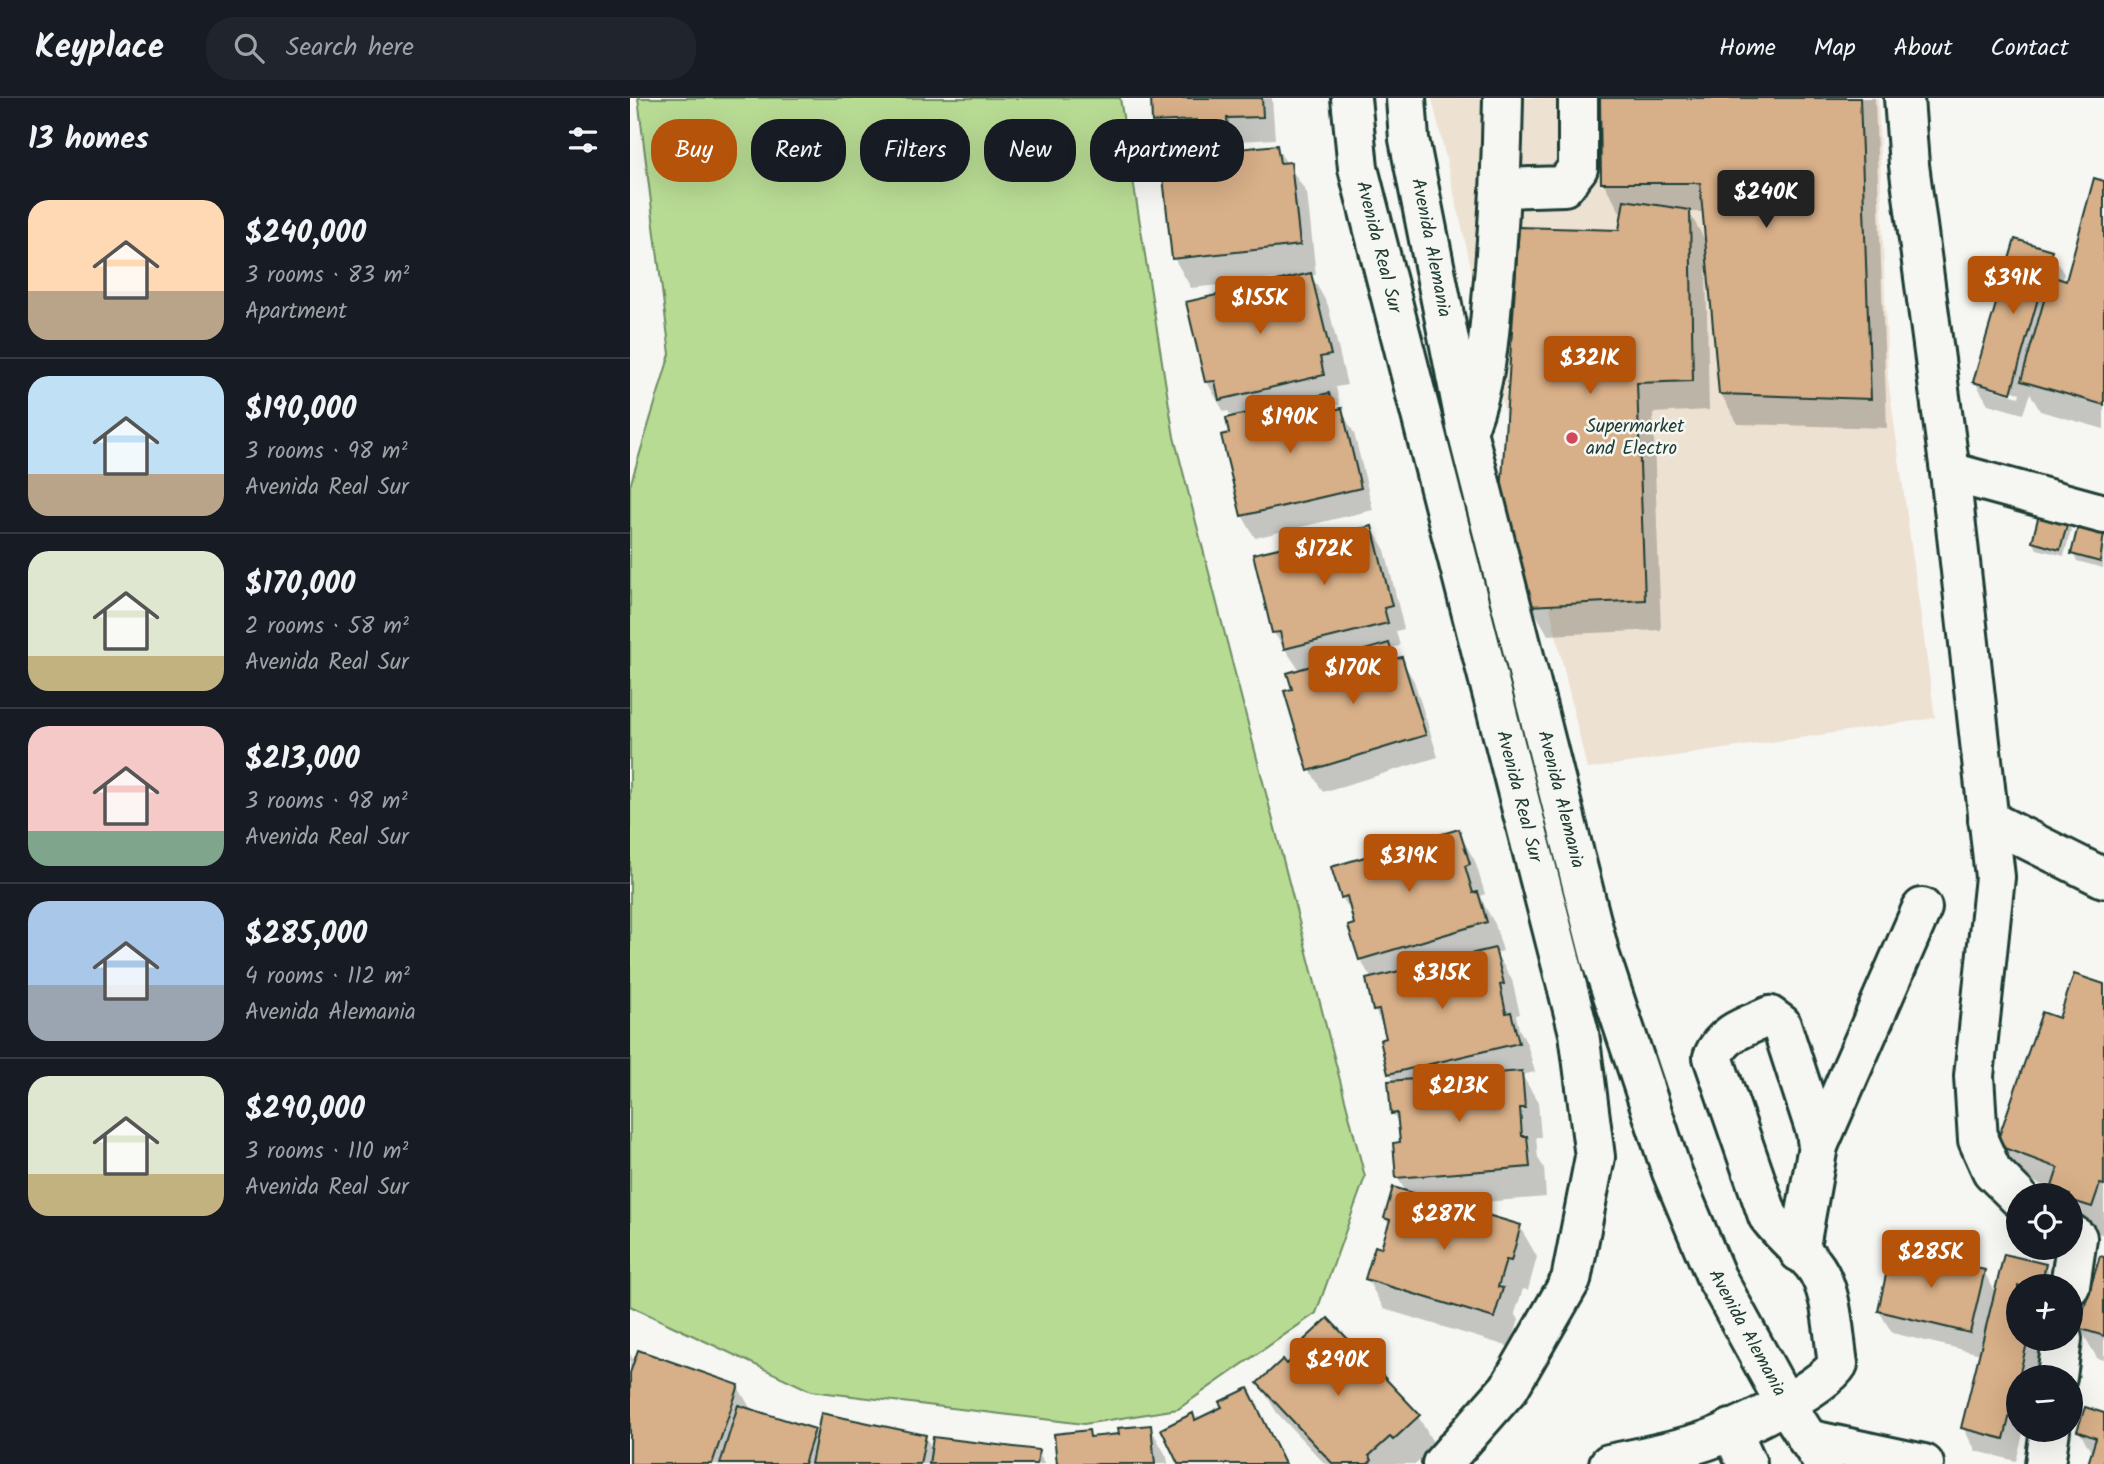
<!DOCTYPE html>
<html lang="en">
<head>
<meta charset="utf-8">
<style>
  :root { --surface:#171b24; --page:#20242c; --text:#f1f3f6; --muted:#9ea1a6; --line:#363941; --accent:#b45309 }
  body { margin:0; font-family:Kalam,sans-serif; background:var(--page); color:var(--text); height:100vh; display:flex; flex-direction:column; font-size:26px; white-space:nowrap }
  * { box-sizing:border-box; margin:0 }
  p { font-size:23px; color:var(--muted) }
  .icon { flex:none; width:38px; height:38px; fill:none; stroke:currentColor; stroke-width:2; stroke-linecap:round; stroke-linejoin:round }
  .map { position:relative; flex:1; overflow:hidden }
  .side { display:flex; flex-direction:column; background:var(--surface); width:630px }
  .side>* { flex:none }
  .banner { position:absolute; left:21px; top:21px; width:665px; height:63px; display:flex; gap:14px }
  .buttons { position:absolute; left:1376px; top:1085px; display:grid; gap:14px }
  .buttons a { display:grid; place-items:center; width:77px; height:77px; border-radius:50%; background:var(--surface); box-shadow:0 7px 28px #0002; font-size:35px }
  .price { position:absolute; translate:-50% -60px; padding:0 16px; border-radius:7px; background:var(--accent); color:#fff; font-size:23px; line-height:46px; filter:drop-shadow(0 2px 4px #0008) }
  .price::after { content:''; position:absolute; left:50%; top:42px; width:21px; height:16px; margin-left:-10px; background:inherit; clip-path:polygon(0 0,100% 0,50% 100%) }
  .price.active { background:#222; color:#fff }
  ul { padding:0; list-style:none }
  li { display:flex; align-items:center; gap:21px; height:175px; padding:0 28px }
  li+li { border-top:2px solid var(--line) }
  li span { display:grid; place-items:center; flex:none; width:196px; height:140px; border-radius:21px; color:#555 }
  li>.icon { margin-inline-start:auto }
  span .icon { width:84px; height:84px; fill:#fffc; stroke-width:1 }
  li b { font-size:30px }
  h2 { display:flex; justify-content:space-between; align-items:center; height:84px; padding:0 28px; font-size:30px }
  .pill { padding:0 24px; border-radius:28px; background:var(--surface); box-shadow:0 7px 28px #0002; font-size:24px; line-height:63px }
  .pill.active { background:var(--accent); color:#fff }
  header { display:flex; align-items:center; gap:42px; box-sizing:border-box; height:98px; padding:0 35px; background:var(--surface); border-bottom:2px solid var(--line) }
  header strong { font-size:33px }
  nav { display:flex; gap:38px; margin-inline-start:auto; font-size:24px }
  .search { width:490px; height:63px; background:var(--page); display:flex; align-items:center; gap:18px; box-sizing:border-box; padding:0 24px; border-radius:28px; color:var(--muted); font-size:26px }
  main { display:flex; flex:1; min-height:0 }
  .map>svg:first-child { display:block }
  .built { fill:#ede1d2 }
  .green { fill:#b8db94; stroke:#6c8c64; stroke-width:2 }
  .shadow { fill:#0003; fill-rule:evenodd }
  .building { fill:#d7af88; stroke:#1f3d34; stroke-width:2 }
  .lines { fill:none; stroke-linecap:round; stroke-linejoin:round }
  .minor-casing { stroke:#1f3d34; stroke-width:44 }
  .minor { stroke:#f6f6f2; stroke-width:38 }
  .poi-dot { fill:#d1495b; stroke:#f6f6f2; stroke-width:2.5 }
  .labels { text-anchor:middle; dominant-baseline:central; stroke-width:5; stroke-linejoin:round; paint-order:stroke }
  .street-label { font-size:19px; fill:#1f3d34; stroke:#f6f6f2 }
  .poi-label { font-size:19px; fill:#1f3d34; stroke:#f6f6f2; text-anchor:start }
</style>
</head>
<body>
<header>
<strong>Keyplace</strong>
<div class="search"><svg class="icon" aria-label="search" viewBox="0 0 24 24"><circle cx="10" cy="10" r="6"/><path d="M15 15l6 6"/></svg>Search here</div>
<nav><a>Home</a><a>Map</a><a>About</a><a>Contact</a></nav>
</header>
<main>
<section class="side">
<h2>13 homes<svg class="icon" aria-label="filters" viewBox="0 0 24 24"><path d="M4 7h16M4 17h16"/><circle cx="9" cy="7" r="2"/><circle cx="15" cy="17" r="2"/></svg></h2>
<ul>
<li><span style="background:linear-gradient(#ffd9b3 65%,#b9a48a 0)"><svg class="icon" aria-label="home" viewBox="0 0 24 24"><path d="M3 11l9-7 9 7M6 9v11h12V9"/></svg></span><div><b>$240,000</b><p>3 rooms · 83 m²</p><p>Apartment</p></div></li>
<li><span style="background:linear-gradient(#bfe0f5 70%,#b9a48a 0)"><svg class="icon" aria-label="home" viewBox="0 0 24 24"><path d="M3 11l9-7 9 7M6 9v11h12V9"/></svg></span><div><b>$190,000</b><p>3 rooms · 98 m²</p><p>Avenida Real Sur</p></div></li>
<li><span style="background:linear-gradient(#dfe7d0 75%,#c2b280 0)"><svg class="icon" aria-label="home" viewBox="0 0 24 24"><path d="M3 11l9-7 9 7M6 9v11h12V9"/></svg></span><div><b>$170,000</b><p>2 rooms · 58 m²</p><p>Avenida Real Sur</p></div></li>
<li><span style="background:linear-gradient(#f6c9c9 75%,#7fa58c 0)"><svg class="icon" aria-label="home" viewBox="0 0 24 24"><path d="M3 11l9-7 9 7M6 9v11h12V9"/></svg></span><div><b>$213,000</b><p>3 rooms · 98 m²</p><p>Avenida Real Sur</p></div></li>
<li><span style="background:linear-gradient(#a9c7e8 60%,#9aa5b1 0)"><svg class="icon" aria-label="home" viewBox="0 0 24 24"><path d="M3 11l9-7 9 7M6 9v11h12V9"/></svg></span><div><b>$285,000</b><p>4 rooms · 112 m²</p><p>Avenida Alemania</p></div></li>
<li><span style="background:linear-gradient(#dfe7d0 70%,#c2b280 0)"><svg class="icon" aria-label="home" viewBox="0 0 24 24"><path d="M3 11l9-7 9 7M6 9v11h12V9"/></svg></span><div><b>$290,000</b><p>3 rooms · 110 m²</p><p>Avenida Real Sur</p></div></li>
</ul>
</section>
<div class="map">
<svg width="1474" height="1366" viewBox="0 0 1474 1366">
  <rect width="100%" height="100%" fill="#f6f6f2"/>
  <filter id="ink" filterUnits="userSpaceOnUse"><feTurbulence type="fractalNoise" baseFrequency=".0143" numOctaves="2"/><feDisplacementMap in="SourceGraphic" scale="14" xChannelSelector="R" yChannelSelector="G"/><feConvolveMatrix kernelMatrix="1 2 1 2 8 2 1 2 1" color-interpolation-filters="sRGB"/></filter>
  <g filter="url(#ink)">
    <polygon class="built" points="802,0 1248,0 1258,281 1305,620 957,671"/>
    <polygon class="green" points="8,0 490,0 544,339 735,1079 686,1215 548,1311 454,1326 181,1293 0,1208 0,388 40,256"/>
    <g class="shadow">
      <polygon points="523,0 642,0 645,41 609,43 610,52 646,49 677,95 686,177 681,177 698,207 717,287 706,289 710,307 705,308 708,313 711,312 724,335 743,412 625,440 612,417 601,336 602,320 598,313 594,314 577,284 559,205 658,180 561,190 544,160 544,79 584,55 578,44 537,46 524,24"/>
      <path d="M971,0H1245L1257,330L1108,326L1091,296L1079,166H1076L1079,312L1023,315L1031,532L918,537L901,507L994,114H990L973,84ZM1059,114H1075L1078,147Z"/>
      <path d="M1474,85V331L1410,313L1400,295L1393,316L1358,306L1345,284L1421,153L1434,176L1432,184L1437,185ZM1361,287L1390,295L1389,299L1361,291Z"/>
      <polygon points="1437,425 1441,432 1434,458 1407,451 1403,444"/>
      <polygon points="742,430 755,452 774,531 766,533 770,548 760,550 767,562 771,561 784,583 808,659 693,694 680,672 664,592 670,573 644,535"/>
      <polygon points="1450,430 1474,437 1473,470 1447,463 1443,456"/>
      <polygon points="828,733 845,763 855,796 851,798 854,807 865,826 873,853 866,855 882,882 890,916 886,917 889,931 897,946 905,974 892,977 908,1004 911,1039 906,1039 908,1060 914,1070 916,1099 816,1107 890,1129 907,1159 898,1192 893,1191 885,1215 889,1222 880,1249 754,1211 737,1181 752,1152 760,1127 755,1120 776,1094 767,1079 771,1046 770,1028 763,1015 765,985 760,975 758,941 745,912 742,882 730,861 725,820 712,799"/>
      <polygon points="1474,888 1474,1137 1440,1125 1440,1097 1423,1097 1423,1091 1385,1077 1367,1047 1430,922"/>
      <polygon points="1474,1161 1474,1262 1467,1260 1450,1230"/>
      <polygon points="1415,1168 1427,1188 1388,1188 1388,1241 1416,1241 1407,1279 1388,1279 1388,1332 1394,1332 1386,1363 1346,1353 1333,1330 1351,1256 1262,1235 1249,1213 1354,1174 1366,1195"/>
      <polygon points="0,1256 5,1265 108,1289 122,1313 184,1332 188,1339 295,1338 303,1352 408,1354 415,1366 0,1366"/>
      <polygon points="657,1269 788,1318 805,1348 786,1366 695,1366 647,1315 629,1285"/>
      <polygon points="618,1292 656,1366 550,1366 594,1310"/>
      <polygon points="1474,1316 1474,1366 1460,1366 1463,1357 1449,1333"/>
      <polygon points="520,1329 537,1359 538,1366 429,1366 458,1334 462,1340 491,1338"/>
    </g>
    <g class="building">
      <polygon points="521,0 632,0 633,19 597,20 598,29 568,31 567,22 522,24"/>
      <polygon points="970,0 1230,0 1241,301 1089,296 1070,85 971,85"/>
      <polygon points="647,47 650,65 661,64 670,147 542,161 533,79 542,78 540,58"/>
      <polygon points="1464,80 1474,83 1474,307 1391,283 1421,178 1436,183"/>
      <polygon points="994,102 1060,112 1063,283 1007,285 1015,502 899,508 871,396 889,129 989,132"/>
      <polygon points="1385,141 1422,152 1381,295 1343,284"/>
      <polygon points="681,175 701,257 690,259 694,277 589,302 585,283 575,284 556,204"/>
      <polygon points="699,295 703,312 712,310 731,390 611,418 591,337 599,335 596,320"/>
      <polygon points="1409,416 1438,424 1430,452 1402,444"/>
      <polygon points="742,428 762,508 754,510 758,525 654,551 650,534 642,535 623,456"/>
      <polygon points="1448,428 1474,435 1470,464 1441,456"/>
      <polygon points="759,545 764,561 772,559 796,637 678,673 654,593 662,591 657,575"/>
      <polygon points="829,731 840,766 835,768 843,795 848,794 857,824 729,862 718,828 724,826 717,798 711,800 701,769"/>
      <polygon points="865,850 874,886 870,887 876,915 881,914 889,945 758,976 750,942 756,940 749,912 743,913 736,881"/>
      <polygon points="1444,876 1474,886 1474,1087 1470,1086 1462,1109 1440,1102 1440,1097 1420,1095 1428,1070 1366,1047 1412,914 1429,920"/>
      <polygon points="892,973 895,1010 890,1010 892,1038 897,1038 900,1069 766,1080 763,1045 770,1044 767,1015 761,1016 758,983"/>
      <polygon points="763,1089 891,1127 881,1163 876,1162 868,1189 873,1190 864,1220 735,1181 745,1148 751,1150 760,1122 754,1120"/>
      <polygon points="1262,1150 1355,1172 1340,1235 1248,1213"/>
      <polygon points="1374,1156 1416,1166 1411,1188 1388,1188 1388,1241 1398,1241 1374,1341 1331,1330"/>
      <polygon points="1470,1158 1474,1159 1474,1238 1448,1230"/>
      <polygon points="698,1220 790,1317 763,1342 760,1339 739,1358 742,1362 738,1366 703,1366 627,1285 653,1261 657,1266 678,1246 674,1242"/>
      <polygon points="8,1252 109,1287 82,1366 0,1366 0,1275"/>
      <polygon points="618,1290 655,1366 548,1366 531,1331 563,1315 565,1322 592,1309 589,1304"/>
      <polygon points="108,1307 185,1331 174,1366 90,1366"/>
      <polygon points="1455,1309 1474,1315 1474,1366 1458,1366 1466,1340 1447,1333"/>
      <polygon points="191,1315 296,1337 290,1366 181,1366"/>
      <polygon points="521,1327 525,1366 427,1366 424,1336 459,1332 460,1339 489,1336 488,1330"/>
      <polygon points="303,1339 409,1352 407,1366 299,1366"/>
    </g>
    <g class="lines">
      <defs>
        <g id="minor">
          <path id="s1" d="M721,0L728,70L949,935L965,1059L941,1182L879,1290L812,1366"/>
          <path id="s2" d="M776,0L779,41L837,333L970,858L1042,1074L1086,1179L1155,1305L1194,1366"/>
          <polyline points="1274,0 1279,67 1320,374 1365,779 1344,978 1348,1042 1362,1073 1388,1099"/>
          <polyline points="872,90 934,88 948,70 948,0"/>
          <path d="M839,328C856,284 859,239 863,192C869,128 872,65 873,0"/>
          <polyline points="1320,374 1474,416"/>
          <polyline points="1358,722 1474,780"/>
          <polyline points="1188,1048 1292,810"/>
          <polyline points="1440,1188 1447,1140 1440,1135"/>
          <polyline points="1427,1279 1432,1241"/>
          <polyline points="1101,1331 1117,1366"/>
          <polyline points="1177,1341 1294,1366"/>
          <path d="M979,1366C1009,1360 1039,1354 1069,1345C1099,1336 1192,1292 1208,1266C1203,1235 1203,1191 1183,1166C1168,1149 1151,1136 1138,1118L1083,959C1093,934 1117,928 1140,918L1151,926L1186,1034L1188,1048L1169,1154"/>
          <polyline points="1415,1366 1420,1332"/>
        </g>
      </defs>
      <use href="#minor" class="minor-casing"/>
      <use href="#minor" class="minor"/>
    </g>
  </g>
  <circle class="poi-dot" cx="942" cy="340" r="7"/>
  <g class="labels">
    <g class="street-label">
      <text stroke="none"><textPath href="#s1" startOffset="152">Avenida Real Sur</textPath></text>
      <text stroke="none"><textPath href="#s2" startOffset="152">Avenida Alemania</textPath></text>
      <text stroke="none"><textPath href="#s1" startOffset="719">Avenida Real Sur</textPath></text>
      <text stroke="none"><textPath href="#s2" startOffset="719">Avenida Alemania</textPath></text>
      <text stroke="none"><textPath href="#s2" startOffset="1286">Avenida Alemania</textPath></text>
    </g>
    <g class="poi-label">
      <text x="956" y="329">Supermarket<tspan x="956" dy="22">and Electro</tspan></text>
    </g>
  </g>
</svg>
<div class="buttons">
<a><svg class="icon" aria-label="locate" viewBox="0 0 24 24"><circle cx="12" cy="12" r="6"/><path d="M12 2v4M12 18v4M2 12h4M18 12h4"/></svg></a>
<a>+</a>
<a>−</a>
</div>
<b class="price active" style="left:1136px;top:132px">$240K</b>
<b class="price" style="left:1383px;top:218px">$391K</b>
<b class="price" style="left:630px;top:238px">$155K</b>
<b class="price" style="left:960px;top:298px">$321K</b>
<b class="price" style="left:660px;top:357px">$190K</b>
<b class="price" style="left:694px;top:489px">$172K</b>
<b class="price" style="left:723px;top:608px">$170K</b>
<b class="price" style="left:779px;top:796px">$319K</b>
<b class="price" style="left:812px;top:913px">$315K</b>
<b class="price" style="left:829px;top:1026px">$213K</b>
<b class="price" style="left:814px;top:1154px">$287K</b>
<b class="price" style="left:1301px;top:1192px">$285K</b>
<b class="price" style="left:708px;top:1300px">$290K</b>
<div class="banner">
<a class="pill active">Buy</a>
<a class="pill">Rent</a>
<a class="pill">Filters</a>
<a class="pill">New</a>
<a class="pill">Apartment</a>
</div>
</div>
</main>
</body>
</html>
